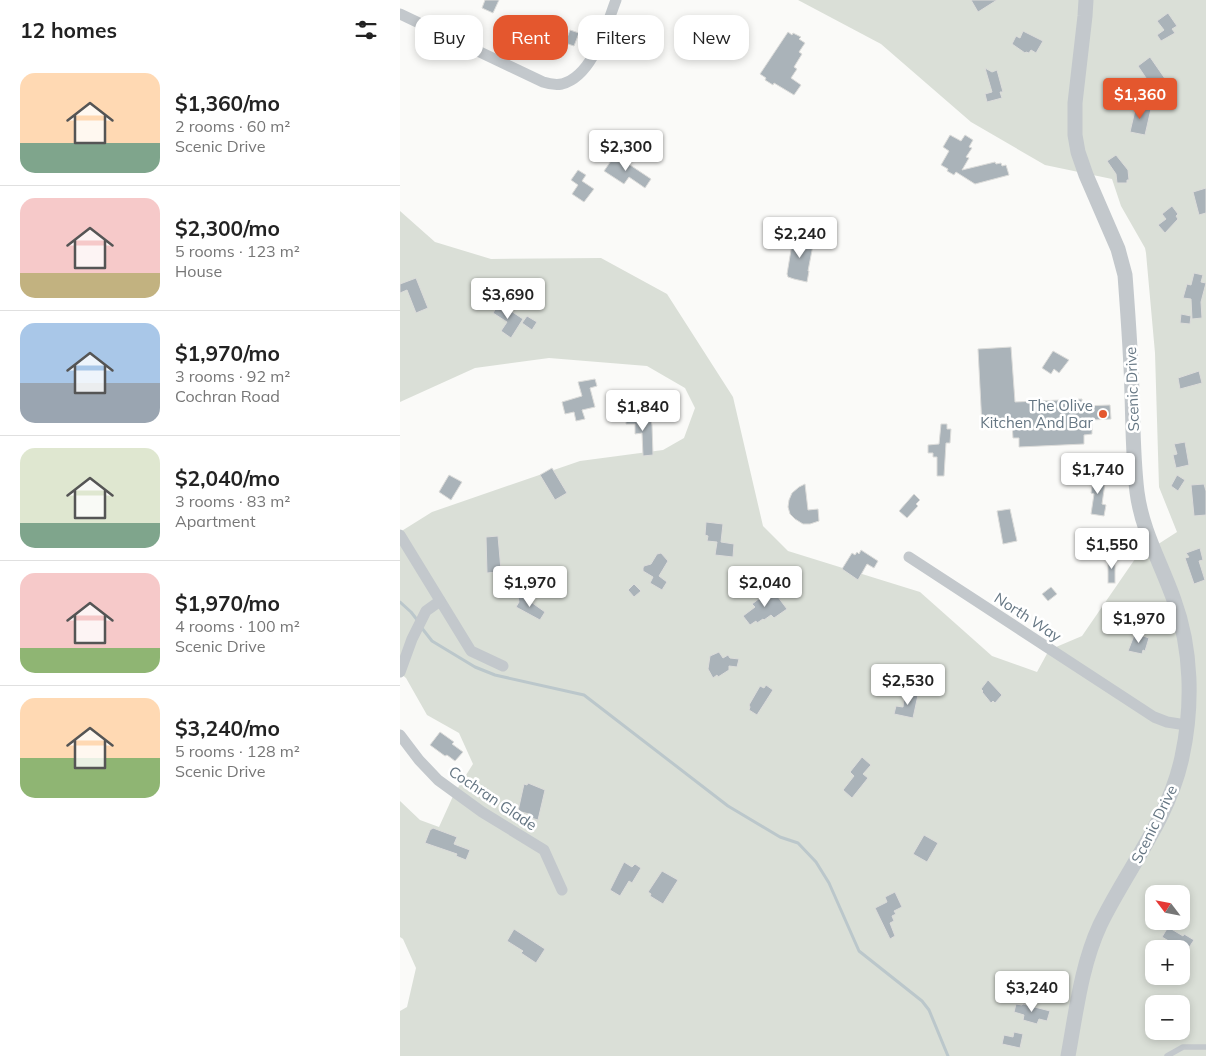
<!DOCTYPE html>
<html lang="en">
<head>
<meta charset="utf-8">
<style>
  :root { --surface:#fff; --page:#f6f6f6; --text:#222; --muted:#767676; --line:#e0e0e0; --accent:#e4572e }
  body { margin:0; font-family:Mulish,sans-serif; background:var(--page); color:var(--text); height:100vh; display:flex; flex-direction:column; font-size:19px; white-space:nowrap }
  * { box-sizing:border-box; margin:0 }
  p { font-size:16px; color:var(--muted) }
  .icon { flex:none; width:28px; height:28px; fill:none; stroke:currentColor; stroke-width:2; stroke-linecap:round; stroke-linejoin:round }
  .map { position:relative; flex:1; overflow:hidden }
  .drawer { display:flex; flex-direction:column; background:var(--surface); width:400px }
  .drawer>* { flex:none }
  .guide { position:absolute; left:15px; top:15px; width:475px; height:45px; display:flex; gap:10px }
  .needle { width:32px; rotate:302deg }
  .controls { position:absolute; left:745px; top:885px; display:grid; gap:10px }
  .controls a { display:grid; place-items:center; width:45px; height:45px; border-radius:10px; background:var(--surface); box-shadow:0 2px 8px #0003; font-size:25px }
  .price { position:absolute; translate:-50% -42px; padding:0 11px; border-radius:5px; background:#fff; color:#222; font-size:16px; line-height:32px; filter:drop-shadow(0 1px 2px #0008) }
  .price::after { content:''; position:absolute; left:50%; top:30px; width:15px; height:11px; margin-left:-8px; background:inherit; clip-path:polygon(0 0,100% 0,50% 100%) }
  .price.current { background:var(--accent); color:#fff }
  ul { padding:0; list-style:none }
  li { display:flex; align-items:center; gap:15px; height:125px; padding:0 20px }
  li+li { border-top:1px solid var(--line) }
  li span { display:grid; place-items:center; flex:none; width:140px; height:100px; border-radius:15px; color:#555 }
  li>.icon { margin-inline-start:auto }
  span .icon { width:60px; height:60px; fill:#fffc; stroke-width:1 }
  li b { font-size:21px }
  h2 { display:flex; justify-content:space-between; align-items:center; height:60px; padding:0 20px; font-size:21px }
  .tag { padding:0 18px; border-radius:15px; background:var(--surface); box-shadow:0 2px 8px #0003; font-size:18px; line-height:45px }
  .tag.current { background:var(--accent); color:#fff }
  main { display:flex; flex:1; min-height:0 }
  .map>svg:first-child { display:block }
  .green { fill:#dadfd7; fill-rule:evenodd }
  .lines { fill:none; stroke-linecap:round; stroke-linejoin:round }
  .stream { stroke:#bbc7cb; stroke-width:3 }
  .building { fill:#aab3b9; stroke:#dcdcda }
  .service { stroke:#c3c8cc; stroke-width:5.5 }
  .minor { stroke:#c3c8cc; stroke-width:11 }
  .tertiary { stroke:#c3c8cc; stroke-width:15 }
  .poi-dot { fill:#e4572e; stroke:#fff; stroke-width:2 }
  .labels { text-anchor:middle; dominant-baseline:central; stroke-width:5; stroke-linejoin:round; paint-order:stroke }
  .street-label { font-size:15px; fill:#657683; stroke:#fff }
  .poi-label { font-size:15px; fill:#657683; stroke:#fff; text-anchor:end }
</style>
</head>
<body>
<main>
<section class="drawer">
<h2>12 homes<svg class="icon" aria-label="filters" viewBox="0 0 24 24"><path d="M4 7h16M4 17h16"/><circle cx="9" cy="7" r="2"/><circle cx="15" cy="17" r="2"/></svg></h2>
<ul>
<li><span style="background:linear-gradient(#ffd9b3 70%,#7fa58c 0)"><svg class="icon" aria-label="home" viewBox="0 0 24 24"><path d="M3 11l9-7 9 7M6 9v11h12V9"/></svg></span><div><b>$1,360/mo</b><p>2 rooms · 60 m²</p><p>Scenic Drive</p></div></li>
<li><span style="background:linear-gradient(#f6c9c9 75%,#c2b280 0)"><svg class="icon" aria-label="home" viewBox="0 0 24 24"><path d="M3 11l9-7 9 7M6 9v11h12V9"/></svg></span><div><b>$2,300/mo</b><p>5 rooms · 123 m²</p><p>House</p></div></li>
<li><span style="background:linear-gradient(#a9c7e8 60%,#9aa5b1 0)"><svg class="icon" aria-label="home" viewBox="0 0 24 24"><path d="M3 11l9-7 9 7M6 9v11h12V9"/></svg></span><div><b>$1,970/mo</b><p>3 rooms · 92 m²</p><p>Cochran Road</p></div></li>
<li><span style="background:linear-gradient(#dfe7d0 75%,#7fa58c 0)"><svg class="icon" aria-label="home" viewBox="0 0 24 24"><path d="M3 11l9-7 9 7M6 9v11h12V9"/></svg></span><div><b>$2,040/mo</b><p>3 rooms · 83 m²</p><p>Apartment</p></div></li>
<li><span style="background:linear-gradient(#f6c9c9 75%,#8fb573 0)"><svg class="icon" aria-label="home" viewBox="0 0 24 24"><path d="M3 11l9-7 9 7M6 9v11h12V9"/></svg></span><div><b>$1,970/mo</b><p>4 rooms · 100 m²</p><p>Scenic Drive</p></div></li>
<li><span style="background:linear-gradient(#ffd9b3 60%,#8fb573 0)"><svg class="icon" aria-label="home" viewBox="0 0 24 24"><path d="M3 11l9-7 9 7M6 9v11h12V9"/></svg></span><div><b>$3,240/mo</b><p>5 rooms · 128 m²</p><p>Scenic Drive</p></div></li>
</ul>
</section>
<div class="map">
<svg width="806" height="1056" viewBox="0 0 806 1056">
  <rect width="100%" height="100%" fill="#fafaf8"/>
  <path class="green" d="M398,0H806V1056H0V1011L7,1007L16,968L3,939L0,937V801L20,820L39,827L54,794L73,764L59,733L27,715L6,678L0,673V532L32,512L180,461L263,450L284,438L295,408L285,388L247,366L149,358L75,368L0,402V211L35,242L91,259L201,258L267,294L333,397L363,526L388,551L520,592L592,656L637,672L649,650L682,636L735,559L777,532L759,487L755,353L746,253L745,248L721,206L712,179L645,165L571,122L481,44ZM754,894H781V921H754ZM754,949H781V976H754ZM754,1004H781V1031H754Z"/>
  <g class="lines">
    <g class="stream">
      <polyline points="0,602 11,612 18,621"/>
      <polyline points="21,627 32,641 75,667 95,675 184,695 328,806 380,837 398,843 416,862 429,883 459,951 522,1001 529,1010 548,1056"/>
    </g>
  </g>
  <g class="building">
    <polygon points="85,0 99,0 93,13 82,8"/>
    <polygon points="571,0 597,0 578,12"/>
    <polygon points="768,13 777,26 772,29 775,33 761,41 757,35 764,30 757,21"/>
    <polygon points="170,30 179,33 174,46 165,43"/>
    <polygon points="623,31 643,41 636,53 631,50 629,53 626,52 625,53 612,44 616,36 620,38"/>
    <polygon points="157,32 167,36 159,56 149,53"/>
    <polygon points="388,32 392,35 393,33 401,37 399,39 405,43 399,52 402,54 394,67 397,69 391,78 401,85 394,95 374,83 373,85 365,80 366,78 360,74"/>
    <polygon points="750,57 768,83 756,92 754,92 749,85 746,78 738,66"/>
    <polygon points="585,68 592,72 597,70 603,92 600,92 602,98 587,102 585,94 592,92"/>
    <polygon points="736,106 751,109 745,135 730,132"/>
    <polygon points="550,135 561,141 565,135 573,140 569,147 572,148 566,157 569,158 562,170 595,162 596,164 601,163 602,166 606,165 609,175 575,184 556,172 554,175 547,171 548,169 541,165 549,151 543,147"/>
    <polygon points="215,155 251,179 245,188 229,177 224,184 204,171"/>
    <polygon points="716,155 728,170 729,180 727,180 727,183 717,183 716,174 707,161"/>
    <polygon points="178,170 186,175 182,181 194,189 184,202 172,194 178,185 171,180"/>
    <polygon points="806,188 806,213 799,215 793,192"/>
    <polygon points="772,206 778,214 776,216 778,219 765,233 758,225 766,219 762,214"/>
    <polygon points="395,236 414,240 408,271 409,271 407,282 394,279 388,277 387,274 393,238"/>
    <polygon points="794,273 803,275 801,282 806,283 801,302 802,318 792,319 791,299 783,298 787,284 791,285"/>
    <polygon points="16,278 28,308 16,313 7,290 0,293 0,284"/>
    <polygon points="99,303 123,319 111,338 101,331 107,322 93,313"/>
    <polygon points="781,314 791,316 790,324 780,323"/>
    <polygon points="127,316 137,322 132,330 122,323"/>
    <polygon points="611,347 615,402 682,399 682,406 710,405 711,419 692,420 692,434 684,435 684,444 619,447 619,438 613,438 612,424 582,426 578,349"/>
    <polygon points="653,351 669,360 659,373 654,369 651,374 642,368"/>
    <polygon points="799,371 802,383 780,389 778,378"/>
    <polygon points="195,379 197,386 190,388 195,407 182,410 185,419 176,421 174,412 165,414 162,402 182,396 178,382"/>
    <polygon points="226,415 237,415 237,421 250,417 252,425 253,455 243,456 242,433 235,434 235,424 226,424"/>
    <polygon points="541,424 547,424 547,429 551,429 550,443 546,443 544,476 537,476 537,457 533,457 533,453 528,453 528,445 539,444"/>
    <polygon points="785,442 789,465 776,468 773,455 777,454 774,444"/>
    <polygon points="152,468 167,493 155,500 140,475"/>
    <polygon points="694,474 706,476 702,504 706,505 704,516 691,514 694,494 691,493"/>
    <polygon points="49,475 62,482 51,500 39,492"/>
    <polygon points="777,475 785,480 778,491 771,486"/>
    <polygon points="405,484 408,510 418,509 419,521 410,524 403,524 395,519 390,514 388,507 389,500 392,493 399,487"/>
    <polygon points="804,484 806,491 806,515 794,516 791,485"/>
    <polygon points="514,494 520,500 516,504 518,506 507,518 499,511"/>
    <polygon points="610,509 617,541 603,544 597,511"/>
    <polygon points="306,522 323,524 321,542 334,544 333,557 315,555 317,542 307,541 308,536 305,535"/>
    <polygon points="98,536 101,570 96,570 97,572 87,573 86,537"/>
    <polygon points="800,548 803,560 799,561 805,580 794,584 785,558 789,557 786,553"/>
    <polygon points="461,550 478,561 474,568 467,564 458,580 442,569 452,553 455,555 457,552 459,554"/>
    <polygon points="261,553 268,561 259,576 267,582 262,590 250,583 253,577 243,571 243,568 244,566 251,564 257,554"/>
    <rect x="708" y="557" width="7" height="26"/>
    <polygon points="234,584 241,591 234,597 228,590"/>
    <polygon points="651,587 657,594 648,601 642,594"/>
    <polygon points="372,589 387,609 374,618 371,615 364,620 363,619 357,623 356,621 350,625 343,616 355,607 352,604"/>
    <polygon points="117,592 145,612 140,620 116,607 119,602"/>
    <polygon points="735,633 749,638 745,651 743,650 742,654 728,651"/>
    <polygon points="319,652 323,658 328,655 330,658 339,659 337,667 329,666 329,670 318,677 317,675 313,678 308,669 310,656"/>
    <polygon points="588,680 602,695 595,703 593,701 591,703 582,692 583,691 581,689"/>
    <polygon points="366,685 373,690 357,715 349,710 350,707 349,705 360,686 364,688"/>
    <polygon points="505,692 518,695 513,718 494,714 496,706 503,707"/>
    <polygon points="40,732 54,742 52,744 63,752 55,761 47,755 45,756 30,745"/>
    <polygon points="462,757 471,765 463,774 468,778 452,798 443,790 454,776 450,772"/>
    <polygon points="128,783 145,790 138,820 128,817 129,814 118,811 124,784 127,785"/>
    <polygon points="33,828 57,837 54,844 70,850 66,860 56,856 57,854 25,843 30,830"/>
    <polygon points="524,835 538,843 527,862 513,854"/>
    <polygon points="224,862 232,867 235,864 241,868 232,883 229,881 220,896 210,890"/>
    <polygon points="262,871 278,880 263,904 250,896 251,894 248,892"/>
    <polygon points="495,892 502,907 494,911 496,914 492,916 494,921 490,923 495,936 490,939 475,908 487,902 485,897"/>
    <polygon points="768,927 783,936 784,934 794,940 788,949 775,949 777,946 762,937"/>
    <polygon points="114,929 145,949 136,963 121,953 123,951 107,941"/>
    <polygon points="616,1004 622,1005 623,1004 650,1011 647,1021 639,1019 637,1024 623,1020 624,1015 614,1012"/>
    <polygon points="614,1032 623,1034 620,1048 602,1044 604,1035 613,1037"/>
  </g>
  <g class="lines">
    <polyline class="service" points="767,1056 783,1047 806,1047"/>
    <g class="minor">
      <path d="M0,14L143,82C149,84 156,85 162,84C193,76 206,26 216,0"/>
      <polyline points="0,535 71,651 103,666"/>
      <polyline points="509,557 754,717 767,722 786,725"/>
      <polyline points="0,672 12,639 26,611 40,601"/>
      <polyline points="0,735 19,760 38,780 82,812 144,850 162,890"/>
    </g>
    <path class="tertiary" d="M668,1056C676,1013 681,966 700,925C727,869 769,819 782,757C793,706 792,649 774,600C761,563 742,531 737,492C733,459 733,426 732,394C731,354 728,315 725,275L718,249L686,175L678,152L675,135V103L685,16L686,0"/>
  </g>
  <circle class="poi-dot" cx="703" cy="414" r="5"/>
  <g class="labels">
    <g class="street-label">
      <text transform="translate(732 389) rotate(-92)">Scenic Drive</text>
      <text transform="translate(628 617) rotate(33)">North Way</text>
      <text transform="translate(93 798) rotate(34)">Cochran Glade</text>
      <text transform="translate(754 824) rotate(-64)">Scenic Drive</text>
    </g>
    <g class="poi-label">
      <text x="693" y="405">The Olive<tspan x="693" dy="17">Kitchen And Bar</tspan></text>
    </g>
  </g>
</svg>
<div class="controls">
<a><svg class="needle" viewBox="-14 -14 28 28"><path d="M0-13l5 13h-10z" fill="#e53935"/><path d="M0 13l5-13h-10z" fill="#767676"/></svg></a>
<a>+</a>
<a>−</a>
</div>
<b class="price current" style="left:740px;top:120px">$1,360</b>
<b class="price" style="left:226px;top:172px">$2,300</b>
<b class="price" style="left:400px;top:259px">$2,240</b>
<b class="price" style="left:108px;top:320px">$3,690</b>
<b class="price" style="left:243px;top:432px">$1,840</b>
<b class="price" style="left:698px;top:495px">$1,740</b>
<b class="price" style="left:712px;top:570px">$1,550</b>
<b class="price" style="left:130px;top:608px">$1,970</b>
<b class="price" style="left:365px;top:608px">$2,040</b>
<b class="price" style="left:739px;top:644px">$1,970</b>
<b class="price" style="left:508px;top:706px">$2,530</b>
<b class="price" style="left:632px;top:1013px">$3,240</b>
<div class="guide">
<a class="tag">Buy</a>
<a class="tag current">Rent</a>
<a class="tag">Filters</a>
<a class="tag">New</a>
</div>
</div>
</main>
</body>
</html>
